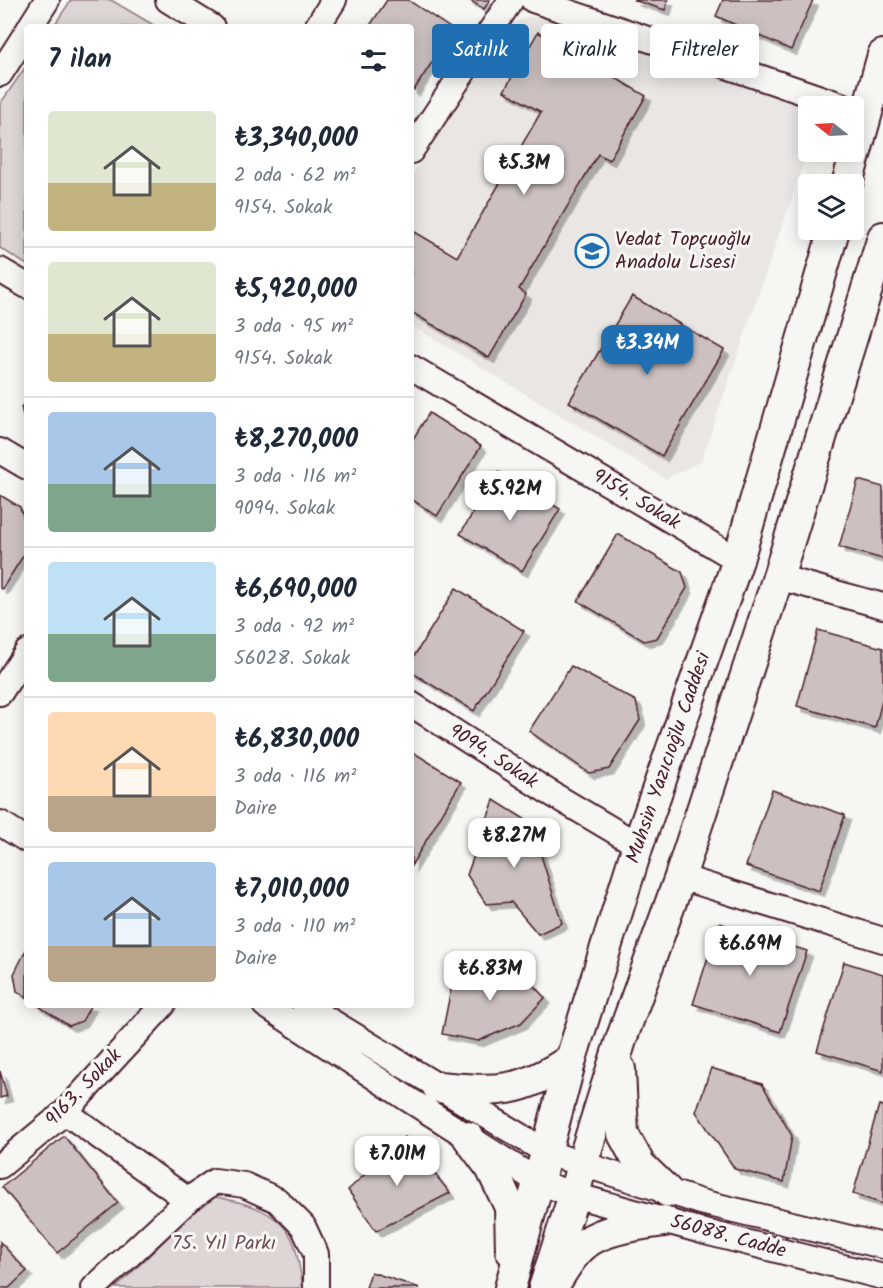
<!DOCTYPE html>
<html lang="tr">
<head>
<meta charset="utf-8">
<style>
  :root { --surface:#fff; --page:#f6f6f7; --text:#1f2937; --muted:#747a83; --line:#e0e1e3; --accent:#1f6fb2 }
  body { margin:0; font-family:Kalam,sans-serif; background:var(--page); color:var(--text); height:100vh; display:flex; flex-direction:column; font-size:22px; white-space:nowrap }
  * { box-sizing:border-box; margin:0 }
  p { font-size:20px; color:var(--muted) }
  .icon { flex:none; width:33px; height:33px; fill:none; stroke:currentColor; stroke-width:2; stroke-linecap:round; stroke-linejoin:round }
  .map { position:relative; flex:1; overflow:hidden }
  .details { position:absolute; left:24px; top:24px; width:390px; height:984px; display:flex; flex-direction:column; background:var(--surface); border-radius:6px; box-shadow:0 3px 15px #0003 }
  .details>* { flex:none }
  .top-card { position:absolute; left:432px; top:24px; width:360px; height:54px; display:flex; gap:12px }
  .needle { width:39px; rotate:288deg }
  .controls { position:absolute; left:798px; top:96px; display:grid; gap:12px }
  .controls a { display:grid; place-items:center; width:66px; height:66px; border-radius:6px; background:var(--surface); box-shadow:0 3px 15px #0003; font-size:30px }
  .price { position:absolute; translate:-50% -51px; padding:0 14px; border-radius:12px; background:#fff; color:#222; font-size:20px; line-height:39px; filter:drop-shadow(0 2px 3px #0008) }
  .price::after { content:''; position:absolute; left:50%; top:36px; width:18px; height:14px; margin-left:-9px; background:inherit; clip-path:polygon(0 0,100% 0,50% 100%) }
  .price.selected { background:var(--accent); color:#fff }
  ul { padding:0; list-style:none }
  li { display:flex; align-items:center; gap:18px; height:150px; padding:0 24px }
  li+li { border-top:2px solid var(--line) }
  li span { display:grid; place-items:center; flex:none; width:168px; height:120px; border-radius:6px; color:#555 }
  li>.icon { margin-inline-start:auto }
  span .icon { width:72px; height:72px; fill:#fffc; stroke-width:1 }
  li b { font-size:26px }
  h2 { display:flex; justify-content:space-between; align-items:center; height:72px; padding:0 24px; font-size:26px }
  .tag { padding:0 21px; border-radius:6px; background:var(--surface); box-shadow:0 3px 15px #0003; font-size:21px; line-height:54px }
  .tag.selected { background:var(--accent); color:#fff }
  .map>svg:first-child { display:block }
  .built { fill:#e9e6e3 }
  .green { fill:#ddd6d5; stroke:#947a80; stroke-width:1.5 }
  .building { fill:#ccc1c0; stroke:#4a1f2b; stroke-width:1.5; filter:url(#shadow) }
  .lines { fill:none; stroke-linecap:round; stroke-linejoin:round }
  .minor-casing { stroke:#4a1f2b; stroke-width:28 }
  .major-casing { stroke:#4a1f2b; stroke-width:34 }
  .minor { stroke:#f6f6f2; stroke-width:24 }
  .major { stroke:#f6f6f2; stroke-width:30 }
  .labels { text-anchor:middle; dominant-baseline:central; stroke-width:6; stroke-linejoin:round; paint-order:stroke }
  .poi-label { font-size:20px; fill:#4a1f2b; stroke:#f6f6f2; text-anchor:start }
  .street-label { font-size:20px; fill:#4a1f2b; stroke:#f6f6f2 }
  .park-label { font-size:20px; fill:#6f4d56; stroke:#f6f6f2 }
</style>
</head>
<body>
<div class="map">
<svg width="883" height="1288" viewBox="0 0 883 1288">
  <defs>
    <filter id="shadow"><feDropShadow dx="5.5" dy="5.5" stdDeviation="0" flood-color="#0004"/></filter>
  </defs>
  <rect width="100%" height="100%" fill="#f6f6f2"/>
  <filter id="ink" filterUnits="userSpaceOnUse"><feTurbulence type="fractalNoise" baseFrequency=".0167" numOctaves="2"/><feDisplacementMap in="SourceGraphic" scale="12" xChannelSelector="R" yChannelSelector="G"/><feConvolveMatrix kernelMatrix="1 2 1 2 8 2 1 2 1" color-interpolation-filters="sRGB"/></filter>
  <g filter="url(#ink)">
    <polygon class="built" points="529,16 552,20 802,107 808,114 808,151 701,461 666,479 411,325 411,177 507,27"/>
    <g class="green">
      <polygon points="71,0 111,0 157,27 53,27"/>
      <polygon points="27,65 27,265 0,248 0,104"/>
      <path d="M210,1196C240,1201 277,1209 292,1239C298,1251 299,1268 302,1281L300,1288H116Z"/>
    </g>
    <g class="building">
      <polygon points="387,0 408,0 453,30 414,90 411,89 411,27 369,27"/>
      <polygon points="469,0 490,0 484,9"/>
      <polygon points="633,0 668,0 665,10"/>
      <polygon points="723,0 813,0 791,50 716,16"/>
      <polygon points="538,32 646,96 609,160 598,154 519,289 526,294 489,358 411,312 411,238 415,232 457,257 541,112 504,91"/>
      <polygon points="632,296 724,350 662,456 569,402"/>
      <polygon points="27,400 27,432 21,407"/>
      <polygon points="429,413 481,446 437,516 411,499 411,442"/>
      <polygon points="498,472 560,509 522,571 460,534"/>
      <polygon points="858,480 883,487 883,559 839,547"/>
      <polygon points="0,495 20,507 27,528 27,550 2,589 0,588"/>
      <polygon points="618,534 682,572 687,588 657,638 644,641 578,601"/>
      <polygon points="456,588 524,631 474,711 411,672 411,661"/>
      <polygon points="818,630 883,648 883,697 875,728 797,706"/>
      <polygon points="571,666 636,701 640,720 609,769 589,773 529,731"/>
      <polygon points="411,751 461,782 411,866"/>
      <polygon points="772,790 845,815 819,891 746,866"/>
      <polygon points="494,800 531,823 562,923 538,934 511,902 486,904 467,875"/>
      <polygon points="719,923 807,951 780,1032 693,1004"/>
      <polygon points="27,948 27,998 17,991 14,974"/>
      <polygon points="508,958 545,998 521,1023 478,1041 442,1034 454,974 478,975"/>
      <polygon points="844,962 883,974 883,1071 817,1051"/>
      <polygon points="37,1005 91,1005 82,1021 69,1026"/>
      <polygon points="711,1068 762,1084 792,1136 784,1182 735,1169 696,1112"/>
      <polygon points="0,1071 7,1096 0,1098"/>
      <polygon points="879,1105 883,1106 883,1204 853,1194"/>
      <polygon points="64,1136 118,1203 57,1253 2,1187"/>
      <polygon points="405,1137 450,1193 376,1231 348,1190"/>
      <polygon points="0,1242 27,1271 9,1288 0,1288"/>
      <polygon points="371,1272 420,1288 366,1288"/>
    </g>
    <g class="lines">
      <defs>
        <g id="minor">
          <polyline points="168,0 212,27"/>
          <polyline points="533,0 844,106"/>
          <polyline points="30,27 47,0"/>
          <polyline points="317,27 334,0"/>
          <polyline points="0,74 27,32"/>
          <polyline points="411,151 511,0"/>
          <polyline points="0,270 27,286"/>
          <polyline points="411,367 738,560"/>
          <polyline points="0,451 27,467"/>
          <polyline points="778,577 883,606"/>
          <polyline points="0,693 27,652"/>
          <polyline points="411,704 547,791 638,845"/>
          <polyline points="0,823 27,840"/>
          <polyline points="680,877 883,940"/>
          <polyline points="265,1005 408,1099 539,1182 574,1195 709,1233 883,1277"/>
          <polyline points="304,1005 548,1153 701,1202 883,1246"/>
          <polyline points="65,1112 188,1200"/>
          <polyline points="0,1166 65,1112 163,1005"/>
          <polyline points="94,1288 188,1200 215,1181 244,1185 277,1200 303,1226 316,1254 316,1288"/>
        </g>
        <g id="major">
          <polyline points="847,184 883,55"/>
          <polyline points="620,1069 623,1134 640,1165 667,1191"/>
          <path d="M438,1087C496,1092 521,1094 571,1059"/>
          <polyline points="468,1137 491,1168 510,1207 511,1251"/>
          <path d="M554,1285C564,1269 575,1249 592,1239C612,1228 642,1224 664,1221"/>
          <polyline points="510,1288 571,1059 638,845 738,560 834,230"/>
          <polyline points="544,1288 574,1195 582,1164 621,1040 680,877 778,577 883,237"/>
        </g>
      </defs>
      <use href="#minor" class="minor-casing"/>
      <use href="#major" class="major-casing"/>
      <use href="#minor" class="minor"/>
      <use href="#major" class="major"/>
    </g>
  </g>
  <defs>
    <symbol id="school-ring" viewBox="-11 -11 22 22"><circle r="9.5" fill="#f6f6f2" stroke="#1f6fb2" stroke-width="1.5"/><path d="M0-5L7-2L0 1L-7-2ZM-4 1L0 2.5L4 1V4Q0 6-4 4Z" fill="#1f6fb2"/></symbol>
  </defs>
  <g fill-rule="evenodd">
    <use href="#school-ring" x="573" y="232" width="38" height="38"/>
  </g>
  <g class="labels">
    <g class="poi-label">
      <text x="615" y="240">Vedat Topçuoğlu<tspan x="615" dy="23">Anadolu Lisesi</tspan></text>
    </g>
    <g class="street-label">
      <text transform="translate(636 500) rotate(31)">9154. Sokak</text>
      <text transform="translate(493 757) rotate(33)">9094. Sokak</text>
      <text transform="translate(669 758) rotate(-71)">Muhsin Yazıcıoğlu Caddesi</text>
      <text transform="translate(84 1088) rotate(-46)">9163. Sokak</text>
      <text transform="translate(728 1237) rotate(15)">56088. Cadde</text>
    </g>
    <g class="park-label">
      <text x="224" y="1244">75. Yıl Parkı</text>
    </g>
  </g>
</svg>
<div class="controls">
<a><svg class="needle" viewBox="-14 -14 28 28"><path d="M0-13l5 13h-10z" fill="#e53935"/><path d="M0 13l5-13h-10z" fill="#747a83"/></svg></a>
<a><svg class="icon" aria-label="layers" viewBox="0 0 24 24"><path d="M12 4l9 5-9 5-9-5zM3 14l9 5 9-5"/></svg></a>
</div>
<b class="price" style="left:524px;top:196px">₺5.3M</b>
<b class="price selected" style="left:647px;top:376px">₺3.34M</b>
<b class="price" style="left:510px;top:522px">₺5.92M</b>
<b class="price" style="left:514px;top:869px">₺8.27M</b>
<b class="price" style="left:750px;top:977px">₺6.69M</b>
<b class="price" style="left:490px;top:1002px">₺6.83M</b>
<b class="price" style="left:397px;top:1187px">₺7.01M</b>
<div class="top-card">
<a class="tag selected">Satılık</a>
<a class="tag">Kiralık</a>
<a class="tag">Filtreler</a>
</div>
<section class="details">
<h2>7 ilan<svg class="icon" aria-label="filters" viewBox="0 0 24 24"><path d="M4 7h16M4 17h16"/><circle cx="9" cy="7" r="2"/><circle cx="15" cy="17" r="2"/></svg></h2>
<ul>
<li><span style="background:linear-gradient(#dfe7d0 60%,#c2b280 0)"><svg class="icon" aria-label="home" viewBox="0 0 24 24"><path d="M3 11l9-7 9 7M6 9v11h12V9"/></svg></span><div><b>₺3,340,000</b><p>2 oda · 62 m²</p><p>9154. Sokak</p></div></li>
<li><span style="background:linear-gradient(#dfe7d0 60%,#c2b280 0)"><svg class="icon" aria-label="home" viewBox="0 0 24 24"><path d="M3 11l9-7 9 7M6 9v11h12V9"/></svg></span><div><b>₺5,920,000</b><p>3 oda · 95 m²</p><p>9154. Sokak</p></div></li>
<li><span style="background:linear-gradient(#a9c7e8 60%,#7fa58c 0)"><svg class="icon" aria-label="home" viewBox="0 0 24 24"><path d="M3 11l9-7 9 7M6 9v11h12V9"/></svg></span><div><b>₺8,270,000</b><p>3 oda · 116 m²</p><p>9094. Sokak</p></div></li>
<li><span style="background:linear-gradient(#bfe0f5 60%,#7fa58c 0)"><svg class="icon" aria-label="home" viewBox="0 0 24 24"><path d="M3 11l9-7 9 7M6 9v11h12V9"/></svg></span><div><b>₺6,690,000</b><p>3 oda · 92 m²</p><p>56028. Sokak</p></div></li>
<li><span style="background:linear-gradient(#ffd9b3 70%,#b9a48a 0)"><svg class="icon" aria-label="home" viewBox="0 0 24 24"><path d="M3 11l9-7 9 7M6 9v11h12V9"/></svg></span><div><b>₺6,830,000</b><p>3 oda · 116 m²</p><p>Daire</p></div></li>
<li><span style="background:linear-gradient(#a9c7e8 70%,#b9a48a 0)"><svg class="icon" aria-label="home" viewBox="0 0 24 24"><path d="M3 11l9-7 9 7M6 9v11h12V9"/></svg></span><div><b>₺7,010,000</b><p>3 oda · 110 m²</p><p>Daire</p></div></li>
</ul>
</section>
</div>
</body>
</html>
